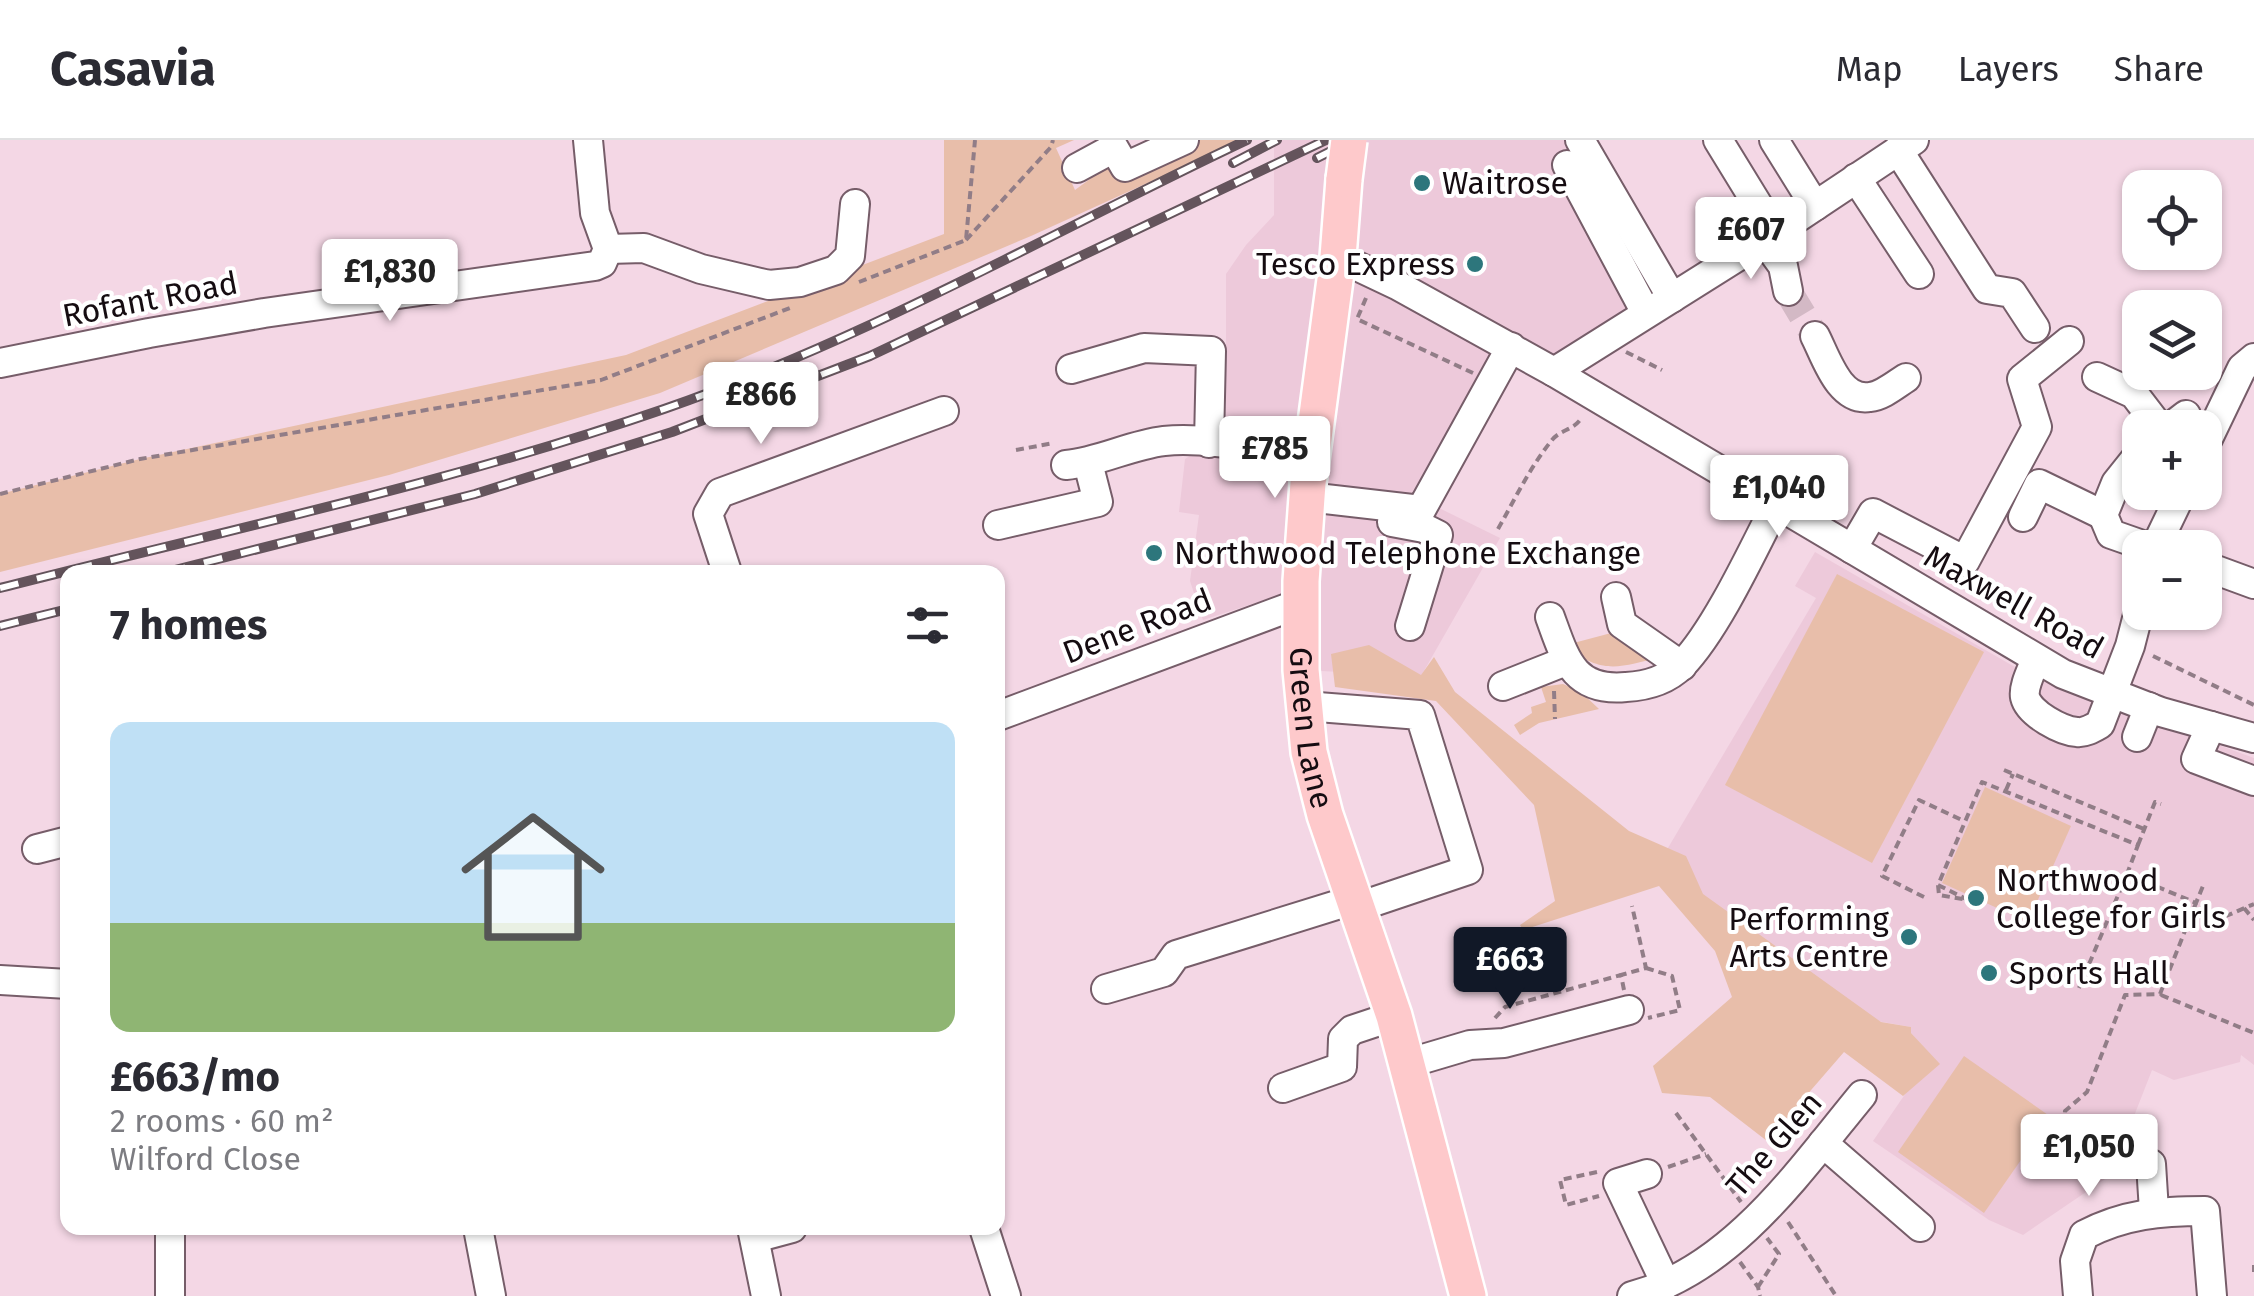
<!DOCTYPE html>
<html lang="en">
<head>
<meta charset="utf-8">
<style>
  :root { --surface:#fff; --page:#f7f7f7; --text:#2b2b33; --muted:#7c7c81; --line:#e1e1e2; --accent:#111827 }
  body { margin:0; font-family:"Fira Sans",sans-serif; background:var(--page); color:var(--text); height:100vh; display:flex; flex-direction:column; font-size:38px; white-space:nowrap }
  * { box-sizing:border-box; margin:0 }
  p { font-size:32px; color:var(--muted) }
  .icon { flex:none; width:55px; height:55px; fill:none; stroke:currentColor; stroke-width:2; stroke-linecap:round; stroke-linejoin:round }
  .map { position:relative; flex:1; overflow:hidden }
  .panel { position:absolute; left:60px; top:425px; width:945px; height:670px; display:flex; flex-direction:column; background:var(--surface); border-radius:20px; box-shadow:0 2px 8px #0004 }
  .panel>* { flex:none }
  .buttons { position:absolute; left:2122px; top:30px; display:grid; gap:20px }
  .buttons a { display:grid; place-items:center; width:100px; height:100px; border-radius:20px; background:var(--surface); box-shadow:0 2px 8px #0004; font-size:50px }
  .price { position:absolute; translate:-50% -85px; padding:0 22px; border-radius:10px; background:#fff; color:#222; font-size:32px; line-height:65px; filter:drop-shadow(0 2px 5px #0008) }
  .price::after { content:''; position:absolute; left:50%; top:60px; width:30px; height:22px; margin-left:-15px; background:inherit; clip-path:polygon(0 0,100% 0,50% 100%) }
  .price.current { background:var(--accent); color:#fff }
  ul { padding:0; list-style:none }
  li { display:grid; align-content:center; gap:20px; height:530px; padding:0 50px }
  li+li { border-top:2px solid var(--line) }
  li span { display:grid; place-items:center; height:310px; border-radius:20px; color:#555 }
  li>.icon { margin-inline-start:auto }
  span .icon { width:180px; height:180px; fill:#fffc; stroke-width:1 }
  li b { font-size:42px }
  h2 { display:flex; justify-content:space-between; align-items:center; height:120px; padding:0 50px; font-size:42px }
  header { display:flex; align-items:center; gap:60px; box-sizing:border-box; height:140px; padding:0 50px; background:var(--surface); border-bottom:2px solid var(--line) }
  header strong { font-size:48px }
  nav { display:flex; gap:55px; margin-inline-start:auto; font-size:35px }
  .map>svg:first-child { display:block }
  .built { fill:#edc9da }
  .green { fill:#e8beaa }
  .lines { fill:none; stroke-linecap:round; stroke-linejoin:round }
  .minor-tunnel { stroke:#d3b9c5; stroke-width:28; stroke-dasharray:28 14; stroke-linecap:butt }
  .minor-casing { stroke:#765d69; stroke-width:32 }
  .major-casing { stroke:#fff; stroke-width:40 }
  .path { stroke:#917d87; stroke-width:4; stroke-dasharray:8 5; stroke-linecap:butt }
  .minor { stroke:#fff; stroke-width:28 }
  .major { stroke:#fec9cb; stroke-width:35 }
  .rail-casing { stroke:#64545c; stroke-width:10 }
  .rail { stroke:#fff; stroke-width:6; stroke-dasharray:19; stroke-linecap:butt }
  .major-bridge-casing { stroke:#fff; stroke-width:40; stroke-linecap:butt }
  .major-bridge { stroke:#fec9cb; stroke-width:35 }
  .poi-dot { fill:#2d767c; stroke:#fff; stroke-width:4 }
  .labels { text-anchor:middle; dominant-baseline:central; stroke-width:8; stroke-linejoin:round; paint-order:stroke }
  .poi-label { font-size:32px; fill:#150c11; stroke:#fff; text-anchor:start }
  .street-label { font-size:32px; fill:#150c11; stroke:#fff }
</style>
</head>
<body>
<header>
<strong>Casavia</strong>
<nav><a>Map</a><a>Layers</a><a>Share</a></nav>
</header>
<div class="map">
<svg width="2254" height="1156" viewBox="0 0 2254 1156">
  <rect width="100%" height="100%" fill="#f4d7e5"/>
  <g class="built">
    <polygon points="1274,0 1595,0 1684,151 1554,232 1511,208 1435,366 1500,398 1421,536 1301,530 1283,454 1203,480 1190,441 1199,375 1179,372 1185,319 1226,292 1226,134 1246,105 1274,75"/>
    <polygon points="1815,412 2034,538 2254,618 2254,925 2241,915 2240,922 2174,940 2152,930 2111,1035 2023,1095 1989,1080 1873,1001 1912,944 1939,924 1910,892 1911,887 1826,872 1662,718 1816,458 1795,446"/>
  </g>
  <g class="green">
    <polygon points="944,0 1074,0 1056,8 1075,50 1109,25 1196,0 1242,0 1031,96 660,253 389,335 0,432 0,354 140,319 626,215 944,94"/>
    <polygon points="1837,434 1984,512 1872,723 1725,645"/>
    <path d="M1615,492L1617,499L1638,513L1648,511L1661,517C1620,527 1601,536 1566,505Z"/>
    <polygon points="1369,505 1421,535 1434,517 1455,552 1629,691 1686,716 1703,754 1881,882 1911,887 1911,893 1940,924 1903,956 1844,912 1767,1001 1710,957 1662,953 1653,926 1732,857 1715,811 1659,746 1523,790 1520,785 1555,761 1534,665 1436,561 1335,547 1331,514"/>
    <polygon points="1563,544 1581,552 1599,569 1539,583 1520,595 1514,585 1532,573 1531,567 1546,562 1541,547"/>
    <polygon points="1985,647 2071,686 2028,782 1942,743"/>
    <polygon points="1964,916 2051,977 1984,1073 1898,1012"/>
  </g>
  <g class="lines">
    <polyline class="minor-tunnel" points="1788,151 1815,196"/>
    <defs>
      <g id="minor">
        <polyline points="1580,0 1672,158"/>
        <polyline points="1718,0 1775,93"/>
        <polyline points="1774,0 1815,66"/>
        <polyline points="1898,10 1987,149 2012,153 2035,188"/>
        <polyline points="1567,25 1646,173"/>
        <polyline points="1077,28 1114,8 1125,27 1184,0"/>
        <polyline points="1856,38 1919,134"/>
        <polyline points="1764,100 1783,126 1788,151"/>
        <polyline points="608,109 644,108 701,129 769,145 800,142 836,130 850,116 855,64"/>
        <polyline points="1338,117 1397,145 1554,232 2063,534 2161,572 2254,598"/>
        <path d="M1815,196C1826,217 1839,262 1870,257C1882,256 1895,245 1906,238"/>
        <polyline points="0,223 149,193 264,173 595,126 602,123 608,109 595,73 588,0"/>
        <polyline points="1071,229 1144,208 1211,211 1209,303"/>
        <polyline points="1554,232 1764,100 1914,0"/>
        <polyline points="2097,237 2134,254 2160,288"/>
        <polyline points="2169,288 2186,275"/>
        <polyline points="2205,305 2242,228 2254,218"/>
        <polyline points="2140,313 2116,343 2103,375 2111,394 2151,408"/>
        <path d="M1066,325C1100,322 1130,305 1164,301C1209,296 1267,311 1312,317"/>
        <polyline points="1308,357 1421,370 1511,207"/>
        <polyline points="2023,377 2039,344 2103,375"/>
        <polyline points="1392,382 1424,388 1438,395 1410,486"/>
        <polyline points="998,385 1098,362 1088,323"/>
        <polyline points="2155,408 2182,352"/>
        <polyline points="1852,409 1873,373 1965,421 2037,287 2022,239 2069,201"/>
        <polyline points="2205,426 2254,444"/>
        <polyline points="727,432 708,374 720,353 944,271"/>
        <polyline points="1616,457 1622,484 1682,526"/>
        <path d="M1550,477C1565,518 1573,552 1626,547C1646,546 1667,540 1682,525C1716,490 1753,410 1776,365"/>
        <path d="M2036,519C2032,530 2023,546 2025,557C2029,574 2062,591 2077,592C2085,593 2093,588 2100,584L2130,506L2140,467"/>
        <polyline points="1503,546 1566,521"/>
        <polyline points="1305,566 1420,575 1468,730 1358,767"/>
        <polyline points="998,576 1301,463"/>
        <polyline points="2211,586 2196,619 2254,641"/>
        <polyline points="2137,597 2149,567"/>
        <polyline points="37,709 68,701"/>
        <polyline points="0,840 68,844"/>
        <polyline points="1106,849 1164,832 1176,815 1356,759"/>
        <polyline points="1406,924 1470,905 1504,903 1629,870"/>
        <polyline points="1283,948 1342,927 1343,899 1352,890 1394,876"/>
        <polyline points="1823,1003 1920,1087"/>
        <polyline points="2151,1024 2154,1071"/>
        <polyline points="1647,1034 1618,1043 1666,1144"/>
        <polyline points="478,1088 491,1156"/>
        <polyline points="752,1088 766,1156"/>
        <polyline points="984,1088 1006,1156"/>
        <polyline points="755,1098 792,1088"/>
        <polyline points="170,1156 170,1088"/>
        <path d="M1632,1156C1732,1130 1800,1030 1862,955"/>
        <path d="M2078,1156L2075,1121L2084,1095C2124,1074 2161,1071 2205,1071L2212,1156"/>
      </g>
      <g id="major">
        <path id="s1" d="M1344,39L1338,117L1308,343L1301,441V530L1309,612L1325,675L1394,876L1468,1156"/>
      </g>
    </defs>
    <use href="#minor" class="minor-casing"/>
    <use href="#major" class="major-casing"/>
    <g class="path">
      <polyline points="966,100 1051,7 1053,0"/>
      <polyline points="859,142 966,100 975,0"/>
      <polyline points="1366,158 1357,179 1473,233"/>
      <polyline points="1626,212 1662,230"/>
      <polyline points="1016,310 1054,303"/>
      <polyline points="0,354 140,319 601,240 790,168"/>
      <path d="M1498,389C1515,359 1530,327 1552,300C1561,289 1575,290 1582,277"/>
      <polyline points="2153,516 2254,565"/>
      <polyline points="1554,551 1555,579"/>
      <polyline points="2004,630 2144,689"/>
      <polyline points="2006,650 2013,634"/>
      <polyline points="2138,705 2155,662 2161,664"/>
      <polyline points="1938,745 1968,760 1939,755 1938,745 1982,642 2138,705 2127,734"/>
      <polyline points="1924,757 1882,736 1919,660 1964,681"/>
      <polyline points="2244,768 2254,780"/>
      <polyline points="1646,828 1672,836 1680,870 1648,878"/>
      <polyline points="2079,848 2127,734 2196,763 2203,746"/>
      <polyline points="1624,850 1621,835 1646,828 1632,766"/>
      <polyline points="2161,855 2254,893"/>
      <polyline points="1495,878 1505,867 1621,835"/>
      <polyline points="1676,973 1741,1062"/>
      <polyline points="1668,1027 1706,1014"/>
      <polyline points="1597,1032 1560,1040 1566,1065 1599,1056"/>
      <polyline points="2071,1035 2062,1018 2065,971 2087,952 2125,855 2160,854 2196,763 2226,776 2254,764"/>
      <polyline points="1788,1082 1836,1156"/>
      <polyline points="1740,1122 1758,1147 1760,1156"/>
      <polyline points="2254,1125 2254,1132"/>
      <polyline points="1758,1147 1779,1114 1767,1098"/>
    </g>
    <use href="#minor" class="minor"/>
    <use href="#major" class="major"/>
    <defs>
      <g id="rail">
        <polyline points="1317,18 1353,0"/>
        <polyline points="1233,23 1277,0"/>
        <polyline points="167,432 475,354 672,292 870,216 1326,0"/>
        <path d="M0,448C222,391 447,344 664,269C867,199 1054,91 1247,0"/>
        <polyline points="0,486 68,469"/>
      </g>
    </defs>
    <use href="#rail" class="rail-casing"/>
    <use href="#rail" class="rail"/>
    <defs>
      <polyline id="major-bridge" points="1344,39 1349,0"/>
    </defs>
    <use href="#major-bridge" class="major-bridge-casing"/>
    <use href="#major-bridge" class="major-bridge"/>
  </g>
  <g class="poi-dot">
    <circle cx="1422" cy="43" r="10"/>
    <circle cx="1475" cy="124" r="10"/>
    <circle cx="1154" cy="413" r="10"/>
    <circle cx="1976" cy="758" r="10"/>
    <circle cx="1909" cy="797" r="10"/>
    <circle cx="1989" cy="833" r="10"/>
  </g>
  <g class="labels">
    <g class="poi-label">
      <text x="1442" y="43">Waitrose</text>
      <text x="1455" y="124" text-anchor="end">Tesco Express</text>
      <text x="1174" y="413">Northwood Telephone Exchange</text>
      <text x="1996" y="740">Northwood<tspan x="1996" dy="37">College for Girls</tspan></text>
      <text x="1889" y="779" text-anchor="end">Performing<tspan x="1889" dy="37">Arts Centre</tspan></text>
      <text x="2009" y="833">Sports Hall</text>
    </g>
    <g class="street-label">
      <text transform="translate(150 159) rotate(-11)">Rofant Road</text>
      <text transform="translate(2014 462) rotate(29)">Maxwell Road</text>
      <text transform="translate(1137 486) rotate(-21)">Dene Road</text>
      <text stroke="none"><textPath href="#s1" startOffset="552">Green Lane</textPath></text>
      <text transform="translate(1774 1004) rotate(-49)">The Glen</text>
    </g>
  </g>
</svg>
<div class="buttons">
<a><svg class="icon" aria-label="locate" viewBox="0 0 24 24"><circle cx="12" cy="12" r="6"/><path d="M12 2v4M12 18v4M2 12h4M18 12h4"/></svg></a>
<a><svg class="icon" aria-label="layers" viewBox="0 0 24 24"><path d="M12 4l9 5-9 5-9-5zM3 14l9 5 9-5"/></svg></a>
<a>+</a>
<a>−</a>
</div>
<b class="price" style="left:1751px;top:142px">£607</b>
<b class="price" style="left:390px;top:184px">£1,830</b>
<b class="price" style="left:761px;top:307px">£866</b>
<b class="price" style="left:1275px;top:361px">£785</b>
<b class="price" style="left:1779px;top:400px">£1,040</b>
<b class="price current" style="left:1510px;top:872px">£663</b>
<b class="price" style="left:2089px;top:1059px">£1,050</b>
<section class="panel">
<h2>7 homes<svg class="icon" aria-label="filters" viewBox="0 0 24 24"><path d="M4 7h16M4 17h16"/><circle cx="9" cy="7" r="2"/><circle cx="15" cy="17" r="2"/></svg></h2>
<ul>
<li><span style="background:linear-gradient(#bfe0f5 65%,#8fb573 0)"><svg class="icon" aria-label="home" viewBox="0 0 24 24"><path d="M3 11l9-7 9 7M6 9v11h12V9"/></svg></span><div><b>£663/mo</b><p>2 rooms · 60 m²</p><p>Wilford Close</p></div></li>
</ul>
</section>
</div>
</body>
</html>
